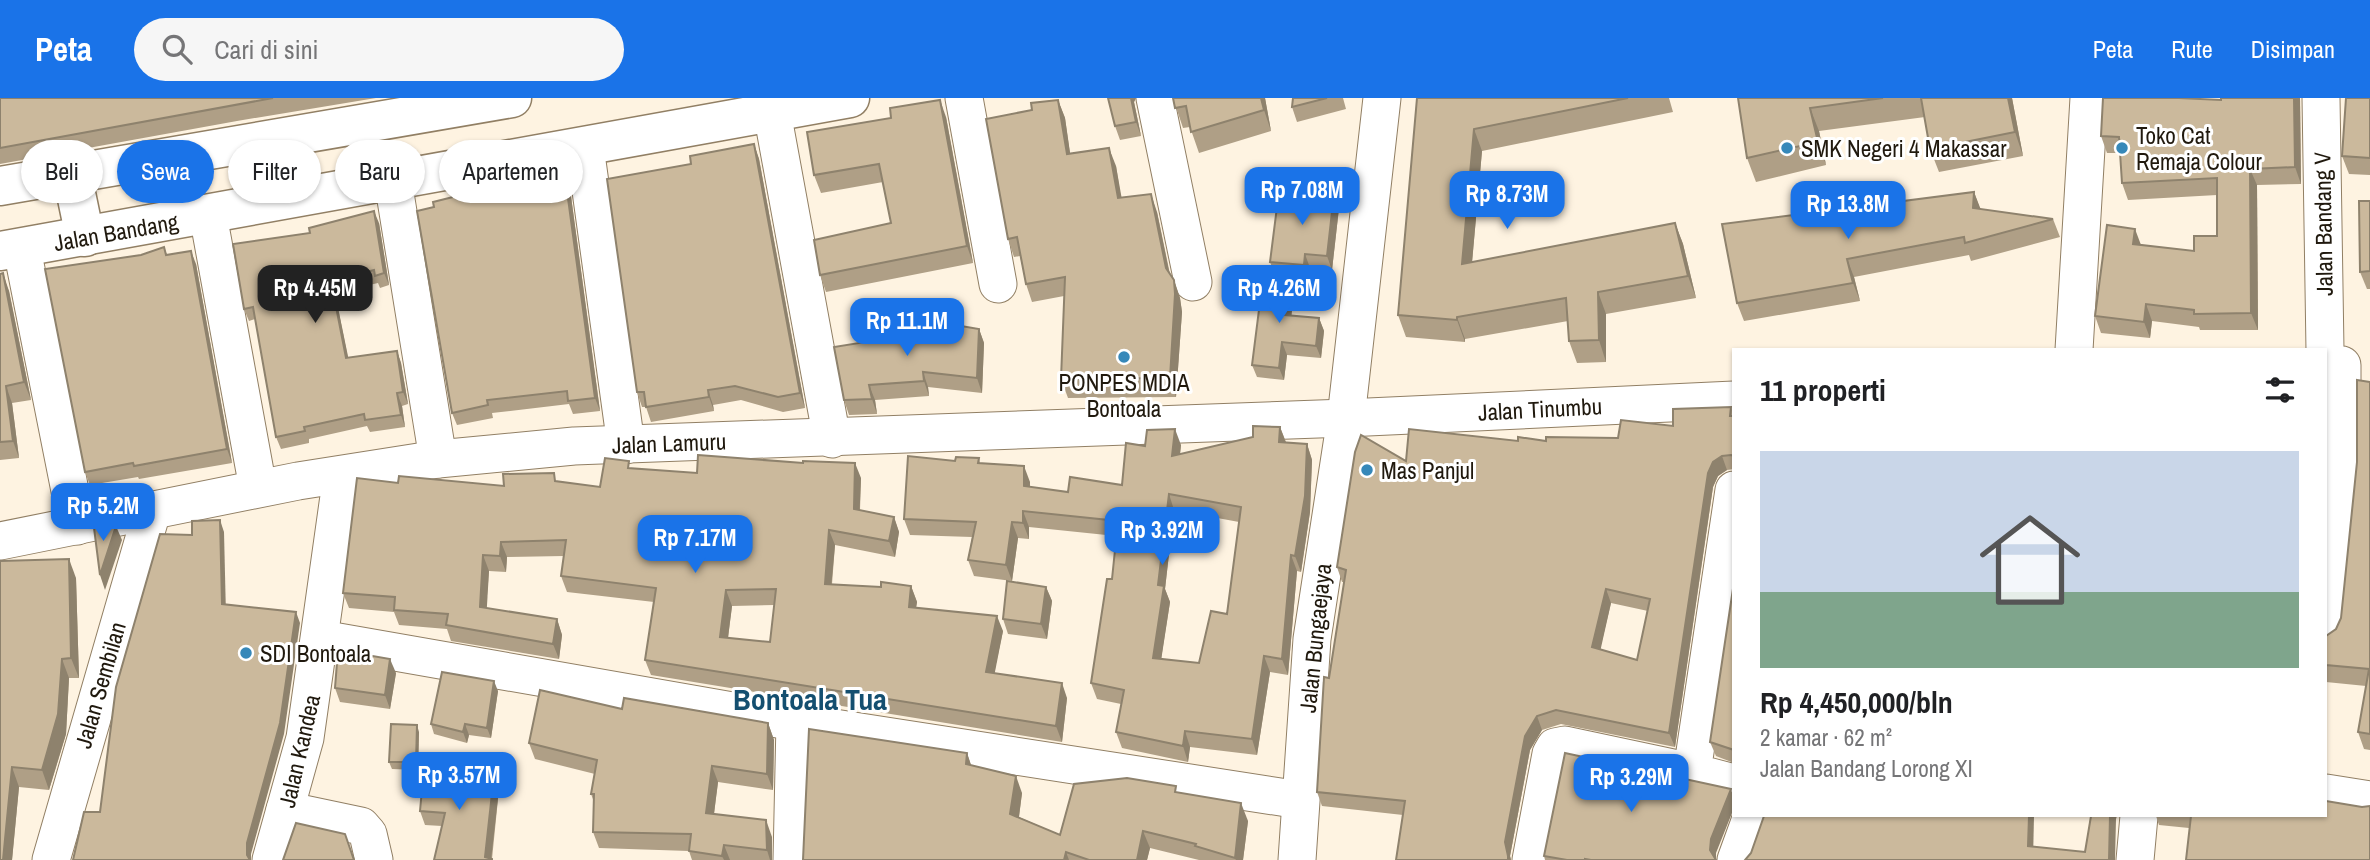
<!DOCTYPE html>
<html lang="id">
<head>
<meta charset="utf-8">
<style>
  :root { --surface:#fff; --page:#f6f6f6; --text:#202124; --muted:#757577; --accent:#1a73e8 }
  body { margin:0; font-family:"Archivo Narrow",sans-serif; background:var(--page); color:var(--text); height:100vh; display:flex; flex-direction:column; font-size:26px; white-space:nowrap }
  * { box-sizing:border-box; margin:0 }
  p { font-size:23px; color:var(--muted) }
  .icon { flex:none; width:38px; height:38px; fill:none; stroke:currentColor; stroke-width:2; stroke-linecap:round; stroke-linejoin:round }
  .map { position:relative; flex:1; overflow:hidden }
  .panel { position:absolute; left:1732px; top:250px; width:595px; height:469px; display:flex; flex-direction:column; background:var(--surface); border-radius:0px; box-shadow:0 2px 5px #0004 }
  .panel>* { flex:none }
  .hud { position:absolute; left:21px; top:42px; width:665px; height:63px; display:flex; gap:14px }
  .price { position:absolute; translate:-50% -60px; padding:0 16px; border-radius:14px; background:var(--accent); color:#fff; font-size:23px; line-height:46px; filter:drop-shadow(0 2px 4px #0008) }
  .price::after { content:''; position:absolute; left:50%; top:42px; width:21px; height:16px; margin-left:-10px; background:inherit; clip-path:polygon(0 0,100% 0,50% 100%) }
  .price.selected { background:#222; color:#fff }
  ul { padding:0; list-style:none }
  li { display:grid; align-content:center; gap:14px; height:371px; padding:0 28px }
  li span { display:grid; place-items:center; height:217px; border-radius:0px; color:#555 }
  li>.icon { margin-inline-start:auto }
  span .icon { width:126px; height:126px; fill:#fffc; stroke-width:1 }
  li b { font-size:30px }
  h2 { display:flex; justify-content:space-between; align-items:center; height:84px; padding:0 28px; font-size:30px }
  .tag { padding:0 24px; border-radius:32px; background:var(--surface); box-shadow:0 2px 5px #0004; font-size:24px; line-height:63px }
  .tag.selected { background:var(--accent); color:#fff }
  header { display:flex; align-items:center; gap:42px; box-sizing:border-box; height:98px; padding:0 35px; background:var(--accent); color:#fff }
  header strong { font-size:33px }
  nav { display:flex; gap:38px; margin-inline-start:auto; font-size:24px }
  .search { width:490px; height:63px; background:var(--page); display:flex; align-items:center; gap:18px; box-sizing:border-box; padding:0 24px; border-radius:38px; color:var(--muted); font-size:26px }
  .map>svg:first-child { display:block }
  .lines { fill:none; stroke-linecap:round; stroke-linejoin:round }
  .minor-casing { stroke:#917f64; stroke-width:39 }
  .major-casing { stroke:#917f64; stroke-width:41 }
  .minor { stroke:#fff; stroke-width:37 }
  .major { stroke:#fff; stroke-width:38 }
  .wall { fill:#af9f86; fill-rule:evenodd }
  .shaded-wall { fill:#8e826d }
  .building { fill:#cbb99c; stroke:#8e826d; stroke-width:2; fill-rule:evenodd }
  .poi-dot { fill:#3688b9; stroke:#fff; stroke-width:2.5 }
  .labels { text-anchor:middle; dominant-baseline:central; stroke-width:6; stroke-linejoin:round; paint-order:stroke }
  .poi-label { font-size:23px; fill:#20190e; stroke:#fff; text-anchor:start }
  .street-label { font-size:23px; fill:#20190e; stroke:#fff }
  .district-label { font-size:30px; font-weight:bold; fill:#144f70; stroke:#fff }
</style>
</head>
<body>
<header>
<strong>Peta</strong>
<div class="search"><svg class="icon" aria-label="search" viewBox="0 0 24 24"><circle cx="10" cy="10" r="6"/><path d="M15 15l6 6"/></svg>Cari di sini</div>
<nav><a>Peta</a><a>Rute</a><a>Disimpan</a></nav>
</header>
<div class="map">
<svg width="2370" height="762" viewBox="0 0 2370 762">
  <rect width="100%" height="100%" fill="#fef3e1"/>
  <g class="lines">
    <defs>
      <g id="minor">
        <polyline points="964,0 998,186"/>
        <polyline points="1155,0 1193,184"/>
        <polyline points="2321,0 2325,252"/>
        <polyline points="772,14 832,341"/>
        <polyline points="585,49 626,347"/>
        <polyline points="393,83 438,361"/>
        <polyline points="208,117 258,390"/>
        <polyline points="22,151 77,428"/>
        <polyline points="2074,252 2089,0"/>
        <polyline points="1734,392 1692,674 1734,685"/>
        <polyline points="0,443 298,383 438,361 574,348 1346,320 1734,302"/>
        <polyline points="2326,535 2342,379 2342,267"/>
        <polyline points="321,541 795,624 1300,702"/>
        <polyline points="2326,695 2370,702"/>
        <polyline points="285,712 361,728 368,736 374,762"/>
        <polyline points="51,762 152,413"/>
        <polyline points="271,762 305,640 342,377"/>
        <polyline points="792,762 795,624"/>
        <polyline points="1297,762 1312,541 1346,320 1382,0"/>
        <polyline points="1531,762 1551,656 1555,649 1565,647 1692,674"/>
        <polyline points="1736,762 1752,718"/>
        <polyline points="2135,762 2139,718"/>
      </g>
      <g id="major">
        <polyline points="72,76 85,139"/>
        <polyline points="0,88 512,0"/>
        <polyline points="0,153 850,0"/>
      </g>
    </defs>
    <use href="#minor" class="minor-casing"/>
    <use href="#major" class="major-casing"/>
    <use href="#minor" class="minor"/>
    <use href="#major" class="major"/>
  </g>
  <g class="wall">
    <polygon points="0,0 376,0 237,23 0,66"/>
    <polygon points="1108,0 1136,0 1134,4 1141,38 1120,42 1115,28"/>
    <polygon points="1173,0 1265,0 1271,33 1199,55 1190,29 1183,30"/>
    <polygon points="1293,0 1343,0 1346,11 1297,24 1292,9"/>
    <polygon points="1417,0 1669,0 1673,14 1482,53 1472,164 1675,125 1683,146 1696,200 1606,216 1606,264 1577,265 1569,243 1568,223 1465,241 1465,244 1406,239 1398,217"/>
    <polygon points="1738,0 2012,0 2023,58 1939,74 1930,51 1925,19 1819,33 1826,67 1756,84 1747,60"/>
    <polygon points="2300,0 2301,86 2257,87 2258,232 2200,232 2199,229 2152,223 2150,240 2101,235 2095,218 2141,147 2194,153 2217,138 2217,97 2128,102 2122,85 2120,55 2107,55 2101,38 2221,2"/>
    <polygon points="2370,0 2370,77 2349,76 2342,58"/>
    <polygon points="1058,2 1065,20 1070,56 1116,68 1121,100 1157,114 1170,176 1174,182 1180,200 1182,214 1176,299 1068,300 1061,281 1064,198 1032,204 1026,186 1020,158 1014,159 1008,141 1032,12"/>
    <polygon points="946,19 973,165 826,194 820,177 891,125 883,84 821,95 814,77"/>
    <polygon points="754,46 759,61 805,310 783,314 741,302 713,307 714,313 651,324 646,309 642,309 637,294 691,66"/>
    <polygon points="565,78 570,91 600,313 573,316 569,306 492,315 493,320 457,327 452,315"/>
    <polygon points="1974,94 1980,111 2053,121 2060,139 1971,163 1969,157 1854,179 1860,203 1744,223 1737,205"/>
    <polygon points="1334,96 1339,110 1332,172 1310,170 1309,182 1276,179 1270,164"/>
    <polygon points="2370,103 2370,191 2367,191 2360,174"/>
    <polygon points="379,125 389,187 380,190 378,185 335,195 348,260 397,253 401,265 408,306 402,308 405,329 370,334 367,328 309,341 309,345 281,351 276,339 255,221 249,223 244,211"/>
    <polygon points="164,149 167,157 196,166 232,365 139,381 138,379 90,387 85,374 141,157"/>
    <polygon points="0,176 9,193 31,302 12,305 19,360 0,362"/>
    <polygon points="1289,183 1294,195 1291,218 1319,220 1324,233 1321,260 1287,257 1284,282 1257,279 1252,267"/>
    <polygon points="979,231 984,245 982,295 928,289 929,298 875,302 877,316 849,317 844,302 834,249"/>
    <polygon points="2370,284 2370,652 2364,651 2358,634 2366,588 2326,584 2326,538 2336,531 2341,520"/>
    <path d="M1731,309L1734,318V371L1727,372L1718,378L1713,389L1675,649L1561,626L1542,632L1530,652L1510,758L1511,762H1396L1403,717L1322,708L1317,694L1329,580L1344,484H1342L1337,469L1406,363L1518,343L1618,340L1673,328ZM1611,505L1648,513L1637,562L1600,551Z"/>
    <path d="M1280,329L1286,344L1307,346L1312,362L1310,414L1301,474L1297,473L1288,577L1270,574L1257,657L1190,649L1188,664L1122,650L1116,634L1121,606L1097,601L1091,585L1112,481L1116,438L1029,429V441L1018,440L1012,483L974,478L968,462L972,439L910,437L904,421L955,363L979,360L980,365L1030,384V389L1068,394L1122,387L1145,348L1181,347L1180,356L1253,339ZM1174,412L1239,424L1227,516L1199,565L1161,561L1170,504L1165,491Z"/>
    <path d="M632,371L697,375L861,380L860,412L894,419L899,434L895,459L835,447L832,486L881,489L911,488L917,504L916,509L1003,533L994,575L1067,600L1062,644L651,577L645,562L654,504L567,494L561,478L564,458L507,459L506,474L489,473L486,510L557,521L562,537L559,561L451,543L447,531L399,527L394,514L349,510L343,495L398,385L504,388L557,383L600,389ZM774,507L770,544L728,540L732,508Z"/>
    <polygon points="0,463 76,480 79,580 69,580 66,636 49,692 19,689 12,762"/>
    <polygon points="1734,484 1734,665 1716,658 1710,644"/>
    <polygon points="1046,489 1052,503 1047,541 1008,536 1003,521"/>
    <polygon points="396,575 390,611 340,604 335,590"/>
    <polygon points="498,593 491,640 469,637 467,645 434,636 431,626"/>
    <polygon points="622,611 768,625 774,642 773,692 718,684 714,716 772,739 772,762 692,762 689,753 599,750 593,734 594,704 591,696 595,676 535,661 529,645"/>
    <polygon points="419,634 418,672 392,671 389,664"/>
    <polygon points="967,655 971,667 1022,695 1019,719 1060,737 1179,695 1248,723 1243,762 1199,762 1150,750 1147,762 803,762"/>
    <polygon points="499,691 492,761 492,762 434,762 442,728 425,727 420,713"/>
    <polygon points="2156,718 2326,718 2189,730 2159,727"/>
    <polygon points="1716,755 1716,762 1545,762 1544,758"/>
  </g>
  <g class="shaded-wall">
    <polygon points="1131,0 1136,0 1134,4 1141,38 1136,24"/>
    <polygon points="1261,0 1265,0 1271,33 1264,12"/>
    <polygon points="2008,0 2012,0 2023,58 2015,34"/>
    <polygon points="2294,0 2300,0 2301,86 2295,69"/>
    <polygon points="940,2 946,19 973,165 967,148"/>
    <polygon points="1058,2 1065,20 1073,75 1067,56"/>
    <polygon points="1810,10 1819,33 1826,67 1818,44"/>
    <polygon points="1474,31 1482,53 1470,187 1462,166"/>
    <polygon points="754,46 759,61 805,310 800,295"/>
    <polygon points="1109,50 1116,68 1125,119 1118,100"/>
    <polygon points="2250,71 2257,87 2258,232 2251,215"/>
    <polygon points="565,78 570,91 600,313 595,300"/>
    <polygon points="1974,94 1981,112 1973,110"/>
    <polygon points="1151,96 1157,114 1172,188 1166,170"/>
    <polygon points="1334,96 1339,110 1332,172 1327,158"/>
    <polygon points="374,113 379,125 389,187 384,175"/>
    <polygon points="1675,125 1683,146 1696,200 1688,178"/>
    <polygon points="2135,131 2141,147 2133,146"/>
    <polygon points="191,153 196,166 232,365 227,351"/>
    <polygon points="1305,156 1310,170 1309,182 1304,167"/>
    <polygon points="1847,161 1854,179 1860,203 1853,185"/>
    <polygon points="3,175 9,193 31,302 24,284"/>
    <polygon points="1174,182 1180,200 1182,214 1176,299 1170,280"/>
    <polygon points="331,183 335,195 351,273 346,260"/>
    <polygon points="1289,183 1294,195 1290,230 1285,217"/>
    <polygon points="1598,194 1606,216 1606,264 1599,242"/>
    <polygon points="2146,206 2152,223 2150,240 2144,224"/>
    <polygon points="1457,219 1465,241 1465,244 1457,222"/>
    <polygon points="1319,220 1324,233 1321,260 1316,248"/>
    <polygon points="979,231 984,245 982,295 977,280"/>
    <polygon points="1282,244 1287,257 1284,282 1279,270"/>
    <polygon points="397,253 401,265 408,306 403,294"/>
    <polygon points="923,274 928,289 929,298 924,283"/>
    <polygon points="869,287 875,302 877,316 872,301"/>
    <polygon points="6,288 12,305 19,360 13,343"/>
    <polygon points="708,292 713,307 714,313 709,299"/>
    <polygon points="397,295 402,308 405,329 401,317"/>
    <polygon points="1280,329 1286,345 1279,344"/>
    <polygon points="1175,331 1181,347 1178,374 1172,358"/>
    <polygon points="1307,346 1312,362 1310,414 1301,474 1295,458"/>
    <polygon points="1722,358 1727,372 1718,378 1713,389 1675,649 1669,635 1708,375 1713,364"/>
    <polygon points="855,365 861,380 859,427 854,411"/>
    <polygon points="1024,368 1030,384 1029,404 1024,388"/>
    <polygon points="1169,396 1174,412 1165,491 1170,504 1159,576 1153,560 1158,487"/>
    <polygon points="1023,413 1029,429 1029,441 1023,425"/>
    <polygon points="894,419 899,434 895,459 889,443"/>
    <polygon points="220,422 224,434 226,518 222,506"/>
    <polygon points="1012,424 1018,440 1012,483 1006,467"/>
    <polygon points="116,428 122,442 105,492 100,477"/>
    <polygon points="829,432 835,447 830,501 825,486"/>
    <polygon points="501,444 507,459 506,474 500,458"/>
    <polygon points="483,457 489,473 486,524 480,509"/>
    <polygon points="1291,457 1297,473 1288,577 1282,561"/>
    <polygon points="69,461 76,480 79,580 71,560"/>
    <polygon points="911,488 917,504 914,524 909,509"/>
    <polygon points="1046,489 1052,503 1047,541 1041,526"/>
    <polygon points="1606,491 1611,505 1598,563 1592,549"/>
    <polygon points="726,492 732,508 726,555 720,539"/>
    <polygon points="296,514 300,525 284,636 251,756 251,762 249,762 247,757 247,745"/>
    <polygon points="997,518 1003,533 992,589 986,574"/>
    <polygon points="557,521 562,537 559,561 553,546"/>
    <polygon points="1264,558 1270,574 1257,657 1252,641"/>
    <polygon points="62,561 69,580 66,636 49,692 42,672"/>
    <polygon points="390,561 396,575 390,611 385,597"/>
    <polygon points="494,583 498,593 491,640 487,630"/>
    <polygon points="1062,585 1067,600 1062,644 1056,628"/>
    <polygon points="1537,618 1542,632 1530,652 1510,758 1511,762 1508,762 1505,744 1525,638"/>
    <polygon points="768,625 774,642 773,692 767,676"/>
    <polygon points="465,626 469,637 467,645 463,634"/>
    <polygon points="417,627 419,634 418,672 416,664"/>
    <polygon points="1185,633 1190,649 1188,664 1183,648"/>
    <polygon points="967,655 973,673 966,666"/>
    <polygon points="712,668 718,684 712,731 706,715"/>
    <polygon points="12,669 19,689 12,762 3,762"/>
    <polygon points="494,677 499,691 491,762 485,759"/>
    <polygon points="1016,678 1022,695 1017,733 1010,716"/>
    <polygon points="1731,691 1734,701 1734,710 1716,755 1716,762 1710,752 1711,741"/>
    <polygon points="1241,705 1248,723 1243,762 1236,762 1235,760"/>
    <polygon points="2029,718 2034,718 2033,762 2028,748"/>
    <polygon points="2110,718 2117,718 2116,721 2115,762 2109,762"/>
    <polygon points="766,722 772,739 772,762 770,762 767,752"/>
    <polygon points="1143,733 1150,750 1147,762 1137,762"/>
    <polygon points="724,747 730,762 724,762 722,758"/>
    <polygon points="1066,754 1069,762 1064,762"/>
  </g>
  <g class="building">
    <polygon points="0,0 273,0 0,50"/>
    <polygon points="1108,0 1131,0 1136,24 1115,28"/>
    <polygon points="1173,0 1261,0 1264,12 1191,34 1186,8 1175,10"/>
    <polygon points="1293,0 1327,0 1292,9"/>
    <polygon points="1417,0 1628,0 1474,31 1462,166 1675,125 1688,178 1598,194 1599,242 1569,243 1566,200 1457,219 1457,222 1398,217"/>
    <polygon points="1738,0 1883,0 1810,10 1818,44 1747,60"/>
    <polygon points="1921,0 2008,0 2015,34 1930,51"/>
    <polygon points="2103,0 2179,0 2221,2 2221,0 2294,0 2295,69 2250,71 2251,215 2194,216 2194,212 2146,206 2144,224 2095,218 2107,127 2135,131 2133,146 2194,153 2194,138 2217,138 2217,80 2122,85 2119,39 2101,38"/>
    <polygon points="2346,0 2370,0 2370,60 2342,58"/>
    <polygon points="940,2 967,148 820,177 814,142 891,125 879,66 814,77 807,34 891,20 890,10"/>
    <polygon points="1058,2 1067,56 1109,50 1118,100 1151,96 1166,170 1174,182 1175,196 1170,280 1061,281 1065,179 1026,186 1017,139 1008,141 986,21 1032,12 1031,5"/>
    <polygon points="754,46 800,295 778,299 735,288 708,292 709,299 646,309 644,294 637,294 607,81 691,66 690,58"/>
    <polygon points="565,78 595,300 568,303 567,293 487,302 488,307 452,315 417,113 434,109 433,104 457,98"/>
    <polygon points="1974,94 1973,110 2053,121 1965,145 1964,139 1847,161 1853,185 1737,205 1722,126"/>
    <polygon points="1285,95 1334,96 1327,158 1305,156 1304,167 1270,164 1278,101 1285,101"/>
    <polygon points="2359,103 2370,103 2370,173 2360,174"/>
    <polygon points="374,113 384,175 375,178 374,172 331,183 346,260 397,253 403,294 397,295 401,317 365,322 364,316 304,329 305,333 276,339 253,209 244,211 233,146 310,135 309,130"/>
    <polygon points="164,149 166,157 191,153 227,351 134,368 133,365 85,374 45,171 141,157"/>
    <polygon points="3,175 24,284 6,288 13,343 0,344 0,176"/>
    <polygon points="1263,180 1289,183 1285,217 1319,220 1316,248 1282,244 1279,270 1252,267"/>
    <polygon points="961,228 979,231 977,280 923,274 924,283 869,287 872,301 844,302 834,249 872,243 872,236"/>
    <polygon points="2357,282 2370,284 2370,636 2358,634 2369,571 2326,567 2326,538 2336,531 2341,520 2357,364"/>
    <path d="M1731,309L1730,318H1734V358L1731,357L1722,358L1713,364L1708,375L1669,635L1556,612L1537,618L1525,638L1505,744L1508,758V762H1396L1405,703L1317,694L1324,579L1329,580L1346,472L1337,469L1355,354L1361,337L1406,363L1409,331L1518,343V339L1546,343V339L1618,340L1621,322L1673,328V311ZM1606,491L1650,501L1637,562L1592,549Z"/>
    <path d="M1253,328L1280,329L1279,344L1307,346L1305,398L1295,458L1291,457L1282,561L1264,558L1252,641L1185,633L1183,648L1116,634L1124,592L1091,585L1107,481H1112L1118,423L1023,413V425L1012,424L1006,467L968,462L976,424L904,421L908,358L955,363L956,359L979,360L978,365L1024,368V388L1068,394L1070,379L1122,387L1126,345L1145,348L1147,332L1175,331L1172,358L1253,339ZM1169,396L1241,409L1227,516L1211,513L1199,565L1153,560L1164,488L1158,487Z"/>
    <path d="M698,357L803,365V363L855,365L854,411L894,419L889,443L829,432L825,486L881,489V484L911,488L909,509L997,518L986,574L1062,585L1056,628L645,562L656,490L561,478L566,442L501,444L500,458L483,457L480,509L557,521L553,546L446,527L448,516L394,512L395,499L343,495L357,380L398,385L399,378L504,388L503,376L554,375L555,383L600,389L605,360L629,363L628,370L697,375ZM776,491L770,544L720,539L726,492Z"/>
    <polygon points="220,422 222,506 296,514 280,625 247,745 247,757 250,762 73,762 84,714 100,714 116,589 160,436 192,437 192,423"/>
    <polygon points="116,428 100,477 94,430"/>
    <polygon points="69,461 71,560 62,561 58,616 42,672 12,669 3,762 0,762 0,463"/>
    <polygon points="1007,483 1046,489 1041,526 1003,521"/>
    <polygon points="1734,484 1734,652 1710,644"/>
    <polygon points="338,552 390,561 385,597 335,590"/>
    <polygon points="442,574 494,583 487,630 465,626 463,634 431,626"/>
    <polygon points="540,592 622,611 624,600 768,625 767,676 712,668 706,715 766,722 767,752 724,747 722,758 689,753 691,736 593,734 594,696 591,696 597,662 529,645"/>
    <polygon points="391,626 417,627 416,664 389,664"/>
    <polygon points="809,631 967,655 966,666 1016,678 1010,716 1060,737 1074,686 1127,680 1176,688 1175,694 1241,705 1235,760 1195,748 1196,746 1143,733 1137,762 1089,762 1066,754 1064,762 803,762"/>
    <polygon points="1565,655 1731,691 1711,741 1710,752 1716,762 1591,762 1585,761 1585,762 1567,762 1544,758"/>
    <polygon points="424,670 494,677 485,759 492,761 492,762 434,762 445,715 420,713"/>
    <polygon points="2326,703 2362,709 2370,708 2370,762 2186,762 2191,718 2326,718"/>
    <polygon points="1764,718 2029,718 2028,748 2085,754 2091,718 2110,718 2109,762 1745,762 1751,755"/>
    <polygon points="296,725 345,736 354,762 283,762"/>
  </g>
  <g class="poi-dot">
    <circle cx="1787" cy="50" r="7"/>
    <circle cx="2122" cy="50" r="7"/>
    <circle cx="1124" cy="259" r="7"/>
    <circle cx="1367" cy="372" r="7"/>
    <circle cx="246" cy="555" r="7"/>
  </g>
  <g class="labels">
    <g class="poi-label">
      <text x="2136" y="37">Toko Cat<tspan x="2136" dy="26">Remaja Colour</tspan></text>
      <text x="1801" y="50">SMK Negeri 4 Makassar</text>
      <text x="1124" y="284" text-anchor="middle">PONPES MDIA<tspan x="1124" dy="26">Bontoala</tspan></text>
      <text x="1381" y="372">Mas Panjul</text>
      <text x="260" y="555">SDI Bontoala</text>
    </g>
    <g class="street-label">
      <text transform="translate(2323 126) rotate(-91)">Jalan Bandang V</text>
      <text transform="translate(116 134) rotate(-10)">Jalan Bandang</text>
      <text transform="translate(1540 311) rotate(-3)">Jalan Tinumbu</text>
      <text transform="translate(669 345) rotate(-2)">Jalan Lamuru</text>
      <text transform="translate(1315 540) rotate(-84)">Jalan Bungaejaya</text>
      <text transform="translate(100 587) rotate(-74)">Jalan Sembilan</text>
      <text transform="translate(299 653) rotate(-77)">Jalan Kandea</text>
    </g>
    <g class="district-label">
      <text x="810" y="601">Bontoala Tua</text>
    </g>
  </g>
</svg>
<b class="price" style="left:1302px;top:129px">Rp 7.08M</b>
<b class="price" style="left:1507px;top:133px">Rp 8.73M</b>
<b class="price" style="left:1848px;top:143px">Rp 13.8M</b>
<b class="price selected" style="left:315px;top:227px">Rp 4.45M</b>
<b class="price" style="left:1279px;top:227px">Rp 4.26M</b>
<b class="price" style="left:907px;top:260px">Rp 11.1M</b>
<b class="price" style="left:103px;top:445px">Rp 5.2M</b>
<b class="price" style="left:1162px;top:469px">Rp 3.92M</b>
<b class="price" style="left:695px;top:477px">Rp 7.17M</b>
<b class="price" style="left:459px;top:714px">Rp 3.57M</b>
<b class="price" style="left:1631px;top:716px">Rp 3.29M</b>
<div class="hud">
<a class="tag">Beli</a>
<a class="tag selected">Sewa</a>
<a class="tag">Filter</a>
<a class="tag">Baru</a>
<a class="tag">Apartemen</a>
</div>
<section class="panel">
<h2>11 properti<svg class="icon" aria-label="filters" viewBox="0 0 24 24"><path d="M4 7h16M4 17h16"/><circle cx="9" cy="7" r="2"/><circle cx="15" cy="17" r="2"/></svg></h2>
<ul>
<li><span style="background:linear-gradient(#c9d6e8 65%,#7fa58c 0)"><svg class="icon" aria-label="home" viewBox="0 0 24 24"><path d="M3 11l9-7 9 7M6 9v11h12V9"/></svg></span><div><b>Rp 4,450,000/bln</b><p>2 kamar · 62 m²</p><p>Jalan Bandang Lorong XI</p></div></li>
</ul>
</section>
</div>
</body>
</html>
